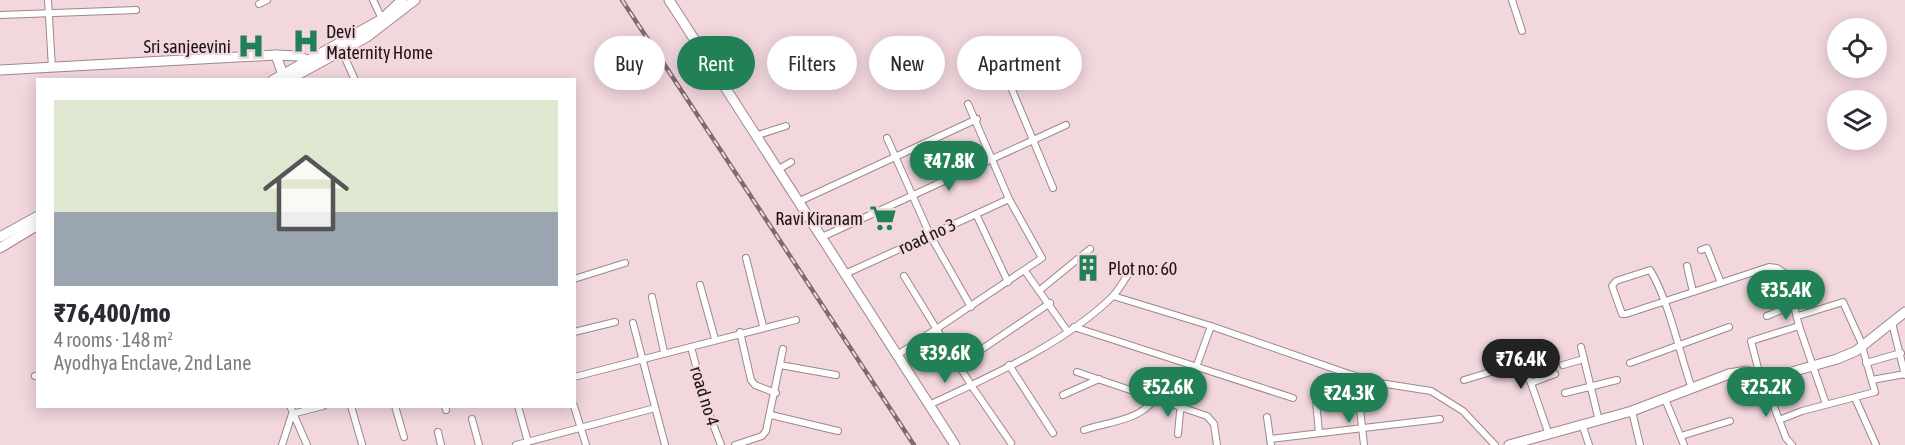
<!DOCTYPE html>
<html lang="en">
<head>
<meta charset="utf-8">
<style>
  :root { --surface:#fff; --page:#f7f7f7; --text:#2b2b33; --muted:#7c7c81; --line:#e1e1e2; --accent:#228057 }
  body { margin:0; font-family:"Asap Condensed",sans-serif; background:var(--page); color:var(--text); height:100vh; display:flex; flex-direction:column; font-size:22px; white-space:nowrap }
  * { box-sizing:border-box; margin:0 }
  p { font-size:20px; color:var(--muted) }
  .icon { flex:none; width:33px; height:33px; fill:none; stroke:currentColor; stroke-width:2; stroke-linecap:round; stroke-linejoin:round }
  .map { position:relative; flex:1; overflow:hidden }
  .sheet { position:absolute; left:36px; top:78px; width:540px; height:330px; display:flex; flex-direction:column; background:var(--surface); border-radius:0px; box-shadow:0 3px 15px #0003 }
  .sheet>* { flex:none }
  .top-card { position:absolute; left:594px; top:36px; width:570px; height:54px; display:flex; gap:12px }
  .fabs { position:absolute; left:1827px; top:18px; display:grid; gap:12px }
  .fabs a { display:grid; place-items:center; width:60px; height:60px; border-radius:50%; background:var(--surface); box-shadow:0 3px 15px #0003; font-size:30px }
  .price { position:absolute; translate:-50% -51px; padding:0 14px; border-radius:21px; background:var(--accent); color:#fff; font-size:20px; line-height:39px; filter:drop-shadow(0 2px 3px #0008) }
  .price::after { content:''; position:absolute; left:50%; top:36px; width:18px; height:14px; margin-left:-9px; background:inherit; clip-path:polygon(0 0,100% 0,50% 100%) }
  .price.current { background:#222; color:#fff }
  ul { padding:0; list-style:none }
  li { display:grid; align-content:center; gap:12px; height:318px; padding:0 18px }
  li+li { border-top:2px solid var(--line) }
  li span { display:grid; place-items:center; height:186px; border-radius:0px; color:#555 }
  li>.icon { margin-inline-start:auto }
  span .icon { width:108px; height:108px; fill:#fffc; stroke-width:1 }
  li b { font-size:26px }
  .tag { padding:0 21px; border-radius:27px; background:var(--surface); box-shadow:0 3px 15px #0003; font-size:21px; line-height:54px }
  .tag.current { background:var(--accent); color:#fff }
  .map>svg:first-child { display:block }
  .lines { fill:none; stroke-linecap:round; stroke-linejoin:round }
  .street-casing { stroke:#9f868c; stroke-width:8 }
  .secondary-casing { stroke:#9f868c; stroke-width:11 }
  .primary-casing { stroke:#9f868c; stroke-width:11 }
  .street { stroke:#fff; stroke-width:6 }
  .secondary { stroke:#fff; stroke-width:9 }
  .primary { stroke:#fff; stroke-width:9 }
  .rail-casing { stroke:#7d6b6f; stroke-width:4.5 }
  .rail { stroke:#f2d7dd; stroke-width:2; stroke-dasharray:7; stroke-linecap:butt }
  .labels { text-anchor:middle; dominant-baseline:central; stroke-width:4.5; stroke-linejoin:round; paint-order:stroke }
  .poi-label { font-size:18px; fill:#1b1214; stroke:#f2d7dd; text-anchor:start }
  .street-label { font-size:18px; fill:#1b1214; stroke:#f2d7dd }
</style>
</head>
<body>
<div class="map">
<svg width="1905" height="445" viewBox="0 0 1905 445">
  <rect width="100%" height="100%" fill="#f2d7dd"/>
  <g class="lines">
    <defs>
      <g id="street">
        <polyline points="48,0 52,68"/>
        <polyline points="373,0 382,19"/>
        <polyline points="1512,0 1522,31"/>
        <polyline points="259,4 267,0"/>
        <polyline points="0,15 136,10"/>
        <polyline points="340,47 355,80"/>
        <polyline points="1008,80 1053,188"/>
        <polyline points="758,135 786,126"/>
        <polyline points="887,138 930,235 971,307"/>
        <polyline points="779,169 791,162"/>
        <polyline points="800,201 977,119"/>
        <polyline points="976,214 1008,282"/>
        <polyline points="822,237 1066,125"/>
        <polyline points="1701,250 1707,248 1721,283"/>
        <polyline points="746,258 763,326"/>
        <polyline points="1687,266 1693,292 1769,267 1777,268 1786,274 1799,326 1826,404"/>
        <polyline points="1025,271 1068,332"/>
        <polyline points="845,274 1009,199"/>
        <polyline points="904,276 971,385 1011,443"/>
        <polyline points="574,279 625,263"/>
        <polyline points="700,285 715,339"/>
        <polyline points="1040,290 1090,249"/>
        <polyline points="1113,296 1211,326 1349,374 1380,383 1431,391 1463,411 1495,445"/>
        <polyline points="652,297 664,352"/>
        <polyline points="1767,316 1795,304"/>
        <polyline points="1798,316 1843,302 1862,344"/>
        <polyline points="633,323 665,445"/>
        <polyline points="1892,323 1905,375"/>
        <polyline points="1074,327 1293,398"/>
        <polyline points="574,332 615,322"/>
        <polyline points="740,332 751,380 755,385 776,393"/>
        <polyline points="691,347 708,411 721,445"/>
        <polyline points="1581,347 1599,421"/>
        <polyline points="896,356 1042,258 1009,199 968,104"/>
        <polyline points="1630,363 1729,327"/>
        <polyline points="1866,363 1901,353"/>
        <polyline points="960,364 1050,303"/>
        <polyline points="780,365 836,375"/>
        <polyline points="1009,365 1053,433"/>
        <polyline points="1563,365 1584,359"/>
        <polyline points="1077,372 1207,416 1214,424 1217,445"/>
        <polyline points="35,376 38,376"/>
        <polyline points="1760,376 1751,341 1799,326"/>
        <polyline points="574,377 796,320"/>
        <polyline points="1763,378 1786,438 1792,445"/>
        <polyline points="1464,380 1521,363 1531,383"/>
        <polyline points="1872,380 1905,374"/>
        <path d="M1692,389C1680,355 1668,298 1650,270L1616,281L1612,286L1622,314H1626L1693,292"/>
        <polyline points="1565,393 1617,380"/>
        <polyline points="1063,395 1099,379"/>
        <polyline points="1855,398 1876,445"/>
        <polyline points="1665,399 1684,445"/>
        <polyline points="1316,400 1319,433"/>
        <polyline points="1359,400 1364,445"/>
        <path d="M929,405C989,377 1064,344 1112,297C1119,290 1125,279 1130,271"/>
        <polyline points="290,406 307,445"/>
        <polyline points="351,406 362,444"/>
        <polyline points="395,406 404,437"/>
        <polyline points="445,406 446,410"/>
        <polyline points="518,406 528,442"/>
        <polyline points="574,406 586,445"/>
        <polyline points="1632,411 1640,445"/>
        <polyline points="771,415 838,431"/>
        <polyline points="1267,417 1271,445"/>
        <polyline points="472,419 479,445"/>
        <polyline points="1779,420 1802,411 1875,392 1862,346"/>
        <polyline points="1582,424 1589,445"/>
        <path d="M1084,430C1108,422 1142,420 1155,398"/>
        <polyline points="438,432 441,445"/>
        <polyline points="1548,432 1531,383 1555,374"/>
        <polyline points="1178,434 1180,412 1211,326"/>
        <polyline points="1681,436 1730,421"/>
        <polyline points="1270,439 1440,419"/>
        <polyline points="282,445 292,414 323,406"/>
        <polyline points="516,445 655,408"/>
        <polyline points="735,445 762,436 766,431 783,349"/>
      </g>
      <g id="secondary">
        <polyline points="669,0 955,445"/>
        <polyline points="0,70 276,55 299,56 313,64"/>
        <polyline points="1509,445 1632,411 1729,374 1747,371 1767,379 1837,359 1856,351 1905,312"/>
      </g>
      <g id="primary">
        <polyline points="276,55 283,75"/>
        <polyline points="273,80 382,19 402,0"/>
        <polyline points="288,80 367,37 415,0"/>
        <polyline points="0,237 38,216"/>
        <polyline points="0,248 38,225"/>
      </g>
    </defs>
    <use href="#street" class="street-casing"/>
    <use href="#secondary" class="secondary-casing"/>
    <use href="#primary" class="primary-casing"/>
    <use href="#street" class="street"/>
    <use href="#secondary" class="secondary"/>
    <use href="#primary" class="primary"/>
    <defs>
      <polyline id="rail" points="622,0 914,445"/>
    </defs>
    <use href="#rail" class="rail-casing"/>
    <use href="#rail" class="rail"/>
  </g>
  <defs>
    <symbol id="hospital-bare" viewBox="-9 -9 18 18"><path d="M-5-5h3v3.5h4V-5h3V5h-3V1.5h-4V5h-3Z" fill="#228057" stroke="#f2d7dd" stroke-width="2.5" paint-order="stroke"/></symbol>
    <symbol id="supermarket-bare" viewBox="-9 -9 18 18"><path d="M-6-5.5h2.5l.6 2H6L4.5 2H-2.5L-4.4-4H-6ZM-1.5 3.2a1.3 1.3 0 1 0 .1 0ZM3 3.2a1.3 1.3 0 1 0 .1 0Z" fill="#228057" stroke="#f2d7dd" stroke-width="2.5" paint-order="stroke"/></symbol>
    <symbol id="building-bare" viewBox="-9 -9 18 18"><path d="M-4-6H4V6H1V3H-1V6H-4ZM-2.5-4.3h1.7v1.8h-1.7ZM.8-4.3h1.7v1.8H.8ZM-2.5-1h1.7V.8h-1.7ZM.8-1h1.7V.8H.8Z" fill="#228057" stroke="#f2d7dd" stroke-width="2.5" paint-order="stroke"/></symbol>
  </defs>
  <g fill-rule="evenodd">
    <use href="#hospital-bare" x="287" y="22" width="38" height="38"/>
    <use href="#hospital-bare" x="232" y="27" width="38" height="38"/>
    <use href="#supermarket-bare" x="864" y="199" width="38" height="38"/>
    <use href="#building-bare" x="1069" y="249" width="38" height="38"/>
  </g>
  <g class="labels">
    <g class="poi-label">
      <text x="326" y="31">Devi<tspan x="326" dy="21">Maternity Home</tspan></text>
      <text x="231" y="46" text-anchor="end">Sri sanjeevini</text>
      <text x="863" y="218" text-anchor="end">Ravi Kiranam</text>
      <text x="1108" y="268">Plot no: 60</text>
    </g>
    <g class="street-label">
      <text transform="translate(927 236) rotate(-25)">road no 3</text>
      <text transform="translate(705 396) rotate(73)">road no 4</text>
    </g>
  </g>
</svg>
<div class="fabs">
<a><svg class="icon" aria-label="locate" viewBox="0 0 24 24"><circle cx="12" cy="12" r="6"/><path d="M12 2v4M12 18v4M2 12h4M18 12h4"/></svg></a>
<a><svg class="icon" aria-label="layers" viewBox="0 0 24 24"><path d="M12 4l9 5-9 5-9-5zM3 14l9 5 9-5"/></svg></a>
</div>
<b class="price" style="left:949px;top:192px">₹47.8K</b>
<b class="price" style="left:1786px;top:321px">₹35.4K</b>
<b class="price" style="left:945px;top:384px">₹39.6K</b>
<b class="price current" style="left:1521px;top:390px">₹76.4K</b>
<b class="price" style="left:1168px;top:418px">₹52.6K</b>
<b class="price" style="left:1766px;top:418px">₹25.2K</b>
<b class="price" style="left:1349px;top:424px">₹24.3K</b>
<div class="top-card">
<a class="tag">Buy</a>
<a class="tag current">Rent</a>
<a class="tag">Filters</a>
<a class="tag">New</a>
<a class="tag">Apartment</a>
</div>
<section class="sheet">
<ul>
<li><span style="background:linear-gradient(#dfe7d0 60%,#9aa5b1 0)"><svg class="icon" aria-label="home" viewBox="0 0 24 24"><path d="M3 11l9-7 9 7M6 9v11h12V9"/></svg></span><div><b>₹76,400/mo</b><p>4 rooms · 148 m²</p><p>Ayodhya Enclave, 2nd Lane</p></div></li>
</ul>
</section>
</div>
</body>
</html>
